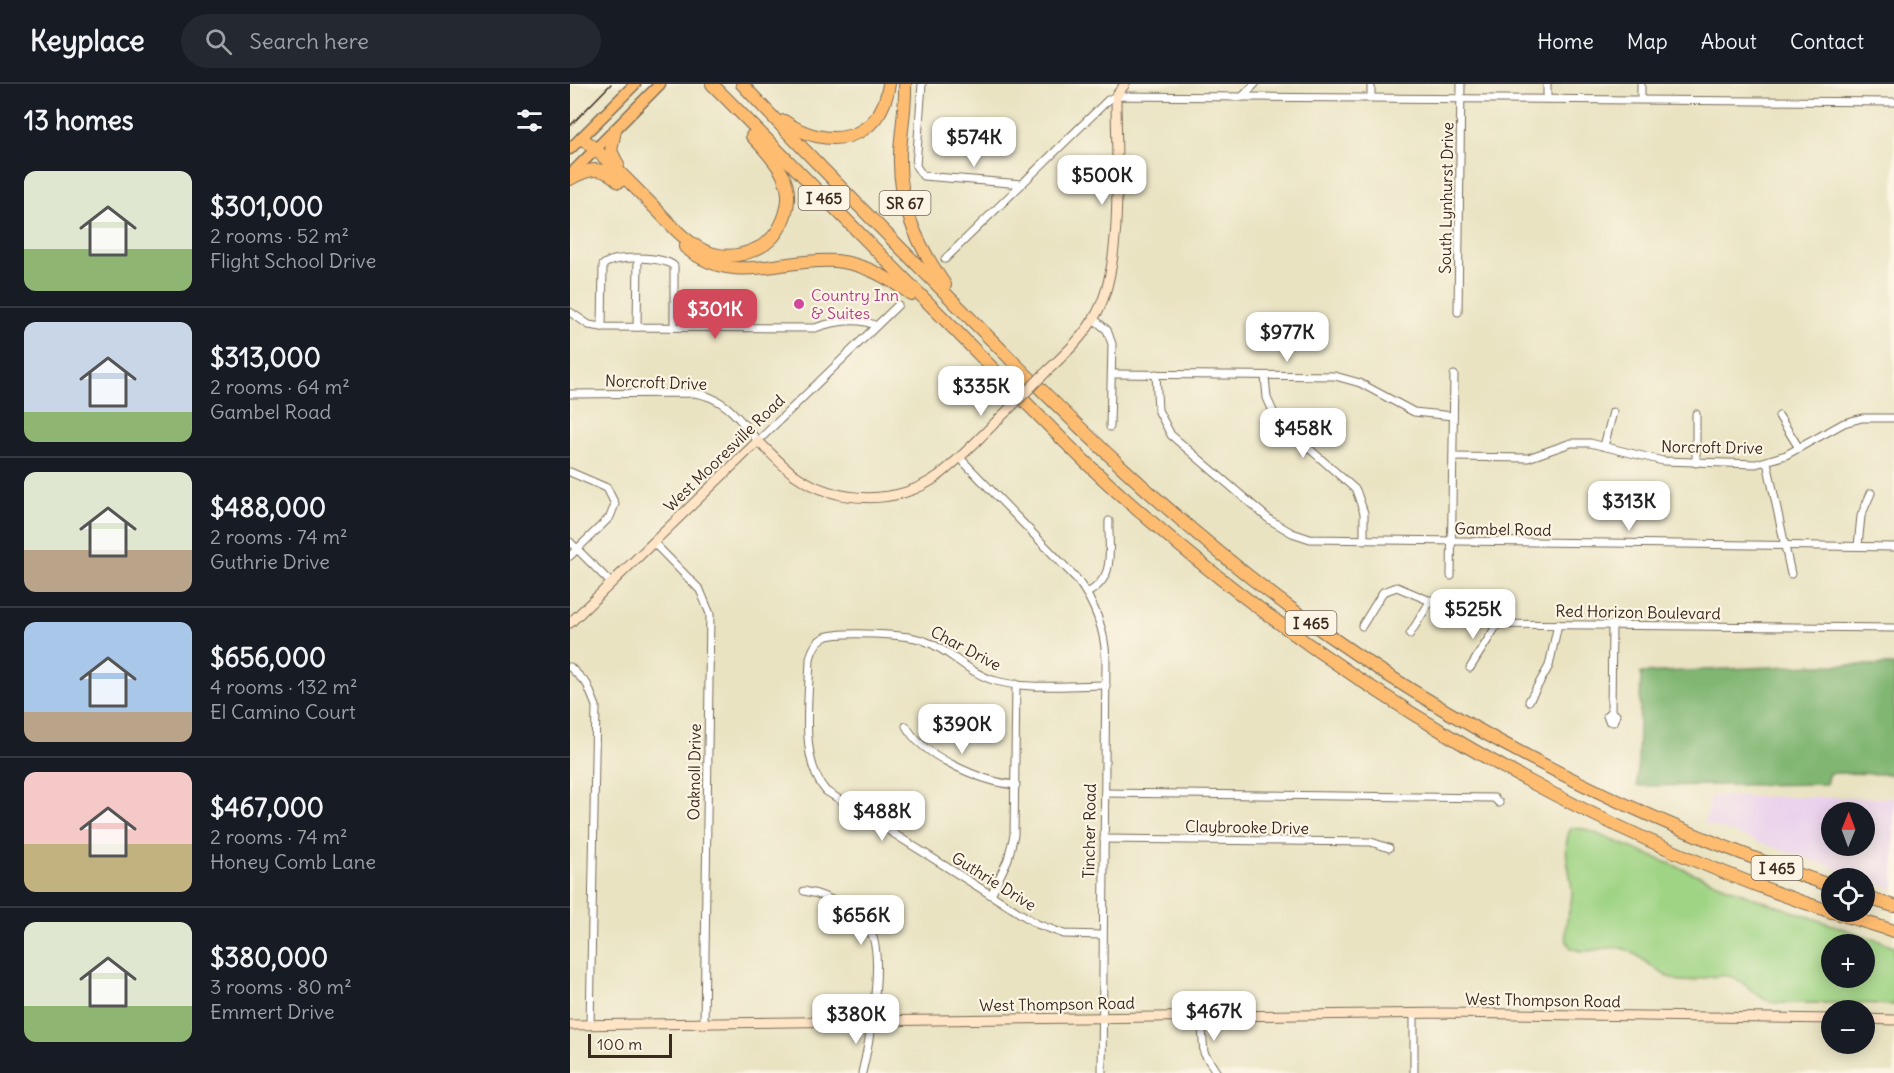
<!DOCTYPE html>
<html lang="en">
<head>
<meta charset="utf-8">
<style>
  :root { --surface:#171b24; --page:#242831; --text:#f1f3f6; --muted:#9ea1a6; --line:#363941; --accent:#d1495b }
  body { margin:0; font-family:Delius,sans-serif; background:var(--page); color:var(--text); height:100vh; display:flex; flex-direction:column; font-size:22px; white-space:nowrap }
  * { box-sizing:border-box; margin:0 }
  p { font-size:20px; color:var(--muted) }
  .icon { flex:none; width:33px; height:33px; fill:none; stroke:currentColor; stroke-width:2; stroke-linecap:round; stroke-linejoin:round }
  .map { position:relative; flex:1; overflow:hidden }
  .sheet { display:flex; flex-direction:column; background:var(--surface); width:570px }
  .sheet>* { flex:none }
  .needle { width:39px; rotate:1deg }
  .fabs { position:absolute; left:1251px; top:718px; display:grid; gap:12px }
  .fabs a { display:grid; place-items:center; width:54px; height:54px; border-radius:50%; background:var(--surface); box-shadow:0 3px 15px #0003; font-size:30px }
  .scale { position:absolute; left:18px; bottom:15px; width:84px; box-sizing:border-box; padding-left:6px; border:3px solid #3b2a1e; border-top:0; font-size:16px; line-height:21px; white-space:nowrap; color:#3b2a1e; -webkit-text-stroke:4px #fcf5e5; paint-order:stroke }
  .price { position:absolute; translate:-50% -51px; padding:0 14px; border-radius:12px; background:#fff; color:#222; font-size:20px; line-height:39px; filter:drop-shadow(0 2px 3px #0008) }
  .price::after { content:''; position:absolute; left:50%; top:36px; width:18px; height:14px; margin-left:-9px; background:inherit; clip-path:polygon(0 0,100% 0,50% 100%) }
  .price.selected { background:var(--accent); color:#fff }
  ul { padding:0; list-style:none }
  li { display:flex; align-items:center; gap:18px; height:150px; padding:0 24px }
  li+li { border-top:2px solid var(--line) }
  li span { display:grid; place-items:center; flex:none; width:168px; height:120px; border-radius:12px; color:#555 }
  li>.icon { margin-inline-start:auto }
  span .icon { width:72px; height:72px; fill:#fffc; stroke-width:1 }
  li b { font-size:26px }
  h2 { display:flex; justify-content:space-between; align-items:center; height:72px; padding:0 24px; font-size:26px }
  header { display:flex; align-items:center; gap:36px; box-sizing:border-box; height:84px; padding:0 30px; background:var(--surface); border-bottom:2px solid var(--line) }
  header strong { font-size:28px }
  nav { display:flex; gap:33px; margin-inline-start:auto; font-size:21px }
  .search { width:420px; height:54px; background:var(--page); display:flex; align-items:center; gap:15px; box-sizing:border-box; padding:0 21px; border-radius:33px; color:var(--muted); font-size:22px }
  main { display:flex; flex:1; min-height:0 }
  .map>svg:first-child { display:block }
  .built { fill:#ead1ed; fill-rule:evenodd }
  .green { fill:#a0d485; stroke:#6e7f52; stroke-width:1.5; fill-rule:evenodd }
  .forest { fill:#80b672; stroke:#5e7048; stroke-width:1.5 }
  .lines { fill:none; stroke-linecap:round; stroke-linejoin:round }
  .street-casing { stroke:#786b57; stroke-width:9 }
  .secondary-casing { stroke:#786b57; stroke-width:11 }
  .primary-casing { stroke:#786b57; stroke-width:13 }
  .highway-casing { stroke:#786b57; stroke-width:14 }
  .street { stroke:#fff; stroke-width:7 }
  .secondary { stroke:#ffe4c6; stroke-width:9 }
  .primary { stroke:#febc70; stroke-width:10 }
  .highway { stroke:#febc70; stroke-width:12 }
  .rail { stroke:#3b2a1e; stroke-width:1.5 }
  .secondary-bridge-casing { stroke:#786b57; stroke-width:11; stroke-linecap:butt }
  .secondary-bridge { stroke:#ffe4c6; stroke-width:9 }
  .hotel-dot { fill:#d1479c; stroke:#fcf5e5; stroke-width:2 }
  .labels { text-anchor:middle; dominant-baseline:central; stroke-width:4.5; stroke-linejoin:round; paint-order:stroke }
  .shield { fill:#fcf5e5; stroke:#75675a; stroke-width:1.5 }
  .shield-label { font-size:15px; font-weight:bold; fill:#3b2a1e }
  .street-label { font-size:16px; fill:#3b2a1e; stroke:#fcf5e5 }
  .hotel-label { font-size:16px; fill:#b23c85; stroke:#fcf5e5; text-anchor:start }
</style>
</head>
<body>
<header>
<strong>Keyplace</strong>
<div class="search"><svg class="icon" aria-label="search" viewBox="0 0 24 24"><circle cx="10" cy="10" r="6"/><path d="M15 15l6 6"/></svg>Search here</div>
<nav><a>Home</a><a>Map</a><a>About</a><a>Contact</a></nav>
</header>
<main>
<section class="sheet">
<h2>13 homes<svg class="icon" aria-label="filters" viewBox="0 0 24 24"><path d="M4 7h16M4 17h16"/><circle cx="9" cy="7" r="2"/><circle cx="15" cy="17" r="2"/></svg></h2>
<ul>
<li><span style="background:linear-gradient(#dfe7d0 65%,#8fb573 0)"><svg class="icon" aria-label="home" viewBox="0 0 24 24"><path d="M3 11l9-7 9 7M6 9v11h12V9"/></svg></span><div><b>$301,000</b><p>2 rooms · 52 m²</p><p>Flight School Drive</p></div></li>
<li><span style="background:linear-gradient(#c9d6e8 75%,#8fb573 0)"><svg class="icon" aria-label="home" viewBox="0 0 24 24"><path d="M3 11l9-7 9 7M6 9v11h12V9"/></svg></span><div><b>$313,000</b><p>2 rooms · 64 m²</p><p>Gambel Road</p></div></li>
<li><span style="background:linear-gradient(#dfe7d0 65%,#b9a48a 0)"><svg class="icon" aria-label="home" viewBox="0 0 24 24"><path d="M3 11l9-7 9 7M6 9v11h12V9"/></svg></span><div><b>$488,000</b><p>2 rooms · 74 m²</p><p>Guthrie Drive</p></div></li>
<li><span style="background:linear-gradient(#a9c7e8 75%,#b9a48a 0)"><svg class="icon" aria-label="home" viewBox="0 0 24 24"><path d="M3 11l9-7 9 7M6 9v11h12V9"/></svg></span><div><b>$656,000</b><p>4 rooms · 132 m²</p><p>El Camino Court</p></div></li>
<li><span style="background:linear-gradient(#f6c9c9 60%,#c2b280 0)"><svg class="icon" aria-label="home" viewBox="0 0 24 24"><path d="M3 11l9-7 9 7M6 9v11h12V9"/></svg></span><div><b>$467,000</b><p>2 rooms · 74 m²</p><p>Honey Comb Lane</p></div></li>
<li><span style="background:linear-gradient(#dfe7d0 70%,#8fb573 0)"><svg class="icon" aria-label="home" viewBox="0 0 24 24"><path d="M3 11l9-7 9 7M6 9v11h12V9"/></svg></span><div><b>$380,000</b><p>3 rooms · 80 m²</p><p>Emmert Drive</p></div></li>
</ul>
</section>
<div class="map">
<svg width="1324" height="989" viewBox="0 0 1324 989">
  <rect width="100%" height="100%" fill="#fcf5e5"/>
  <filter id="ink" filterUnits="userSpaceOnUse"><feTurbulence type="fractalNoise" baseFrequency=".0167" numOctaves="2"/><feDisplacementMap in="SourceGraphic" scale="12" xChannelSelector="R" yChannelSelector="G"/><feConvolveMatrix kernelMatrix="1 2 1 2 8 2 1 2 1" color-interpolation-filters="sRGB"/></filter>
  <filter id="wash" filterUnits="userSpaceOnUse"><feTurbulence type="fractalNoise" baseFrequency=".008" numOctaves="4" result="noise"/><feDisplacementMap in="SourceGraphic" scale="24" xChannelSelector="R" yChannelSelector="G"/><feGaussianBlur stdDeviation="1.35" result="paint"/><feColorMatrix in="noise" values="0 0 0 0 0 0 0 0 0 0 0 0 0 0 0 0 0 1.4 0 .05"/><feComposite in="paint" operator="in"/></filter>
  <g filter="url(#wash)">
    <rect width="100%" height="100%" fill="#e9e3c2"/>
    <path class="built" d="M1141,712L1324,714V805L1135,739ZM1262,729H1294V762H1262Z"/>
    <path class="green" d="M1001,744L1015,745L1184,814L1324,862V921C1293,918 1264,919 1233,919C1223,918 1211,920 1201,918C1185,914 1174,895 1159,892C1143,889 1123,899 1110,897C1086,892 1071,868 1051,864C1034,861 1017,872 1001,864C988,848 1002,828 1002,809C1002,790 990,764 1001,744ZM1262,861H1294V894H1262Z"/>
    <polygon class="forest" points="1243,581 1324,581 1324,695 1321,690 1259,689 1256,700 1067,702 1071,589"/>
  </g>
  <g filter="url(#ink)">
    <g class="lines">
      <defs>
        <g id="street">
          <polyline points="352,0 346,82 353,92 452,100"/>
          <polyline points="672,13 685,0"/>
          <polyline points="801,13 801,0"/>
          <polyline points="977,15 977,0"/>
          <polyline points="1071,15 1071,0"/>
          <polyline points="375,175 538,16 546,12 1324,18"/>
          <path d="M0,228L19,241L32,243L245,244C262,238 290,232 306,242"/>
          <polyline points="888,228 891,0"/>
          <polyline points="524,235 537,246 542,260 540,343"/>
          <path d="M32,243L33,181C44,171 93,172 104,182V242"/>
          <polyline points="67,243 68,175"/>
          <polyline points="542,290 765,292 790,299 844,328 883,332"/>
          <polyline points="586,290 588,326 601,351 700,436 722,449 740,455 1324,463"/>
          <polyline points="695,292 697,314 707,336 786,406 794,429 794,457"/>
          <path d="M0,310L124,309C155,313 169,335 188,357L328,221"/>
          <polyline points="1126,330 1126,379"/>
          <polyline points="1209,332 1229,364"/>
          <polyline points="1034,362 1043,328"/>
          <path d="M389,373L506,494C524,518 535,545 536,576L532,989"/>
          <polyline points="883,373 958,374 1001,359 1020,359 1093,377 1186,380 1216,371 1274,339 1292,334 1324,334"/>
          <polyline points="1197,378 1221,490"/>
          <polyline points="0,388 37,404 45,420 40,433 0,472"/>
          <polyline points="0,458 41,499"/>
          <polyline points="83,458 130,506 140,530 134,940"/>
          <polyline points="1288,462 1291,432 1301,409"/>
          <polyline points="881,492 884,291"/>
          <path d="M517,509C547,493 538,467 539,437"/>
          <polyline points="792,542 813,508 827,503 908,537 923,540 1324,544"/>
          <polyline points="840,550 861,516"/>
          <polyline points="0,583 17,600 26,622 20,941"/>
          <polyline points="900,584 927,541"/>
          <polyline points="959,617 979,582 988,540"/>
          <polyline points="1041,628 1046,631 1043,638 1039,637 1037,632 1041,628 1042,541"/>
          <path d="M336,642C352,672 412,698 446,701"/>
          <polyline points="535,709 924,714 929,719"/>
          <polyline points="534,755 801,758 819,764"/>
          <path d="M234,807C258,811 291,828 302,851C314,878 299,960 292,989"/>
          <polyline points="421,811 438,775 444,751 446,600"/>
          <path d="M533,851L494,850L467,840L256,707C229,677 239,613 240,575C242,566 246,557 255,553C270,547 339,550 355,557C380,566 399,590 426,597C461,606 500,601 536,601"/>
          <polyline points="844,929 844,989"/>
          <polyline points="631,933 634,969 647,989"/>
        </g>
        <g id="secondary">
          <path d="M474,290C494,271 515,252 528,227C554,176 546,71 546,12L555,0"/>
          <path d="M0,539L188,357C200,368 212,382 225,391C267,420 326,422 368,392C393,373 415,348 438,326"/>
          <polyline points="1294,935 1324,936"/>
          <polyline points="0,941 875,929 1262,935"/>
        </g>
        <g id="primary">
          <polyline points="0,65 65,0"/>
          <polyline points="0,91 90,0"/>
        </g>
        <g id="highway">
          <path d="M142,0C225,84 308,168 391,252C447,309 502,368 562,421C765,599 1005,743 1262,828"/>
          <path d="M172,0C240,74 312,145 383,217C494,330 602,438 730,531C892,649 1072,738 1262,802"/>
          <path d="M335,0C336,23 331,46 330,69C328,120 347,160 375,201"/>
          <path d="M214,37C256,67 311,59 319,0"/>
          <polyline points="45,46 41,67 48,81"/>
          <path d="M12,54C39,76 63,102 88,127C100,140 113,155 129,164C147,174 167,174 186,165C200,159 210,146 215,131C227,97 203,75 182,52"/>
          <path d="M0,95C19,84 33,81 49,98"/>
          <path d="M115,163C165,204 210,173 266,177C295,180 318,194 341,210"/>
          <polyline points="1294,813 1324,822"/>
          <polyline points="1263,828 1324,847"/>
        </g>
      </defs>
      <use href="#street" class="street-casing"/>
      <use href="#secondary" class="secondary-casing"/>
      <use href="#primary" class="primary-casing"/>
      <use href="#highway" class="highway-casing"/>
      <use href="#street" class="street"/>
      <use href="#secondary" class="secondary"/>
      <use href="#primary" class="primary"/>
      <use href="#highway" class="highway"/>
      <polyline class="rail" points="0,42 41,0"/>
      <defs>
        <polyline id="secondary-bridge" points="438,326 474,290"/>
      </defs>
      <use href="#secondary-bridge" class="secondary-bridge-casing"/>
      <use href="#secondary-bridge" class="secondary-bridge"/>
    </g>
  </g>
  <circle class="hotel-dot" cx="229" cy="220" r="6"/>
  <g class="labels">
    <g class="shield">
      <rect x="228.5" y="102" width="51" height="24" rx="4.5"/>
      <rect x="309.5" y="107" width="51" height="24" rx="4.5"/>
      <rect x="715.5" y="527" width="51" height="24" rx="4.5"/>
      <rect x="1181.5" y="772" width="51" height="24" rx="4.5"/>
    </g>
    <g class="shield-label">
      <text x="254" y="114">I 465</text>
      <text x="335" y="119">SR 67</text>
      <text x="741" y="539">I 465</text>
      <text x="1207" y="784">I 465</text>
    </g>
    <g class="street-label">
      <text transform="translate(876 114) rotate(-89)">South Lynhurst Drive</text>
      <text transform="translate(86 298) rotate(2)">Norcroft Drive</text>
      <text transform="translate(1142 363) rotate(1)">Norcroft Drive</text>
      <text transform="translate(154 369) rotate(-44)">West Mooresville Road</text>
      <text transform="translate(933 445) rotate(1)">Gambel Road</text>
      <text transform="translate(1068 528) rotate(1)">Red Horizon Boulevard</text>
      <text transform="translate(396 564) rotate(28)">Char Drive</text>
      <text transform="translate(124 688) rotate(-89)">Oaknoll Drive</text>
      <text transform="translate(677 743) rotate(1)">Claybrooke Drive</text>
      <text transform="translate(519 747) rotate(-89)">Tincher Road</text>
      <text transform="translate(424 797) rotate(32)">Guthrie Drive</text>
      <text transform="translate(973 916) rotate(1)">West Thompson Road</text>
      <text transform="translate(487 920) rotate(-1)">West Thompson Road</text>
    </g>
    <g class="hotel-label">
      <text x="241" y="211">Country Inn<tspan x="241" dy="18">&amp; Suites</tspan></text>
    </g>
  </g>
</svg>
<div class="fabs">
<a><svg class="needle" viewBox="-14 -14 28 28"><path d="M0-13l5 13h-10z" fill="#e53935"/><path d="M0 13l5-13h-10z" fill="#9ea1a6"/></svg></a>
<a><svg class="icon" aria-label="locate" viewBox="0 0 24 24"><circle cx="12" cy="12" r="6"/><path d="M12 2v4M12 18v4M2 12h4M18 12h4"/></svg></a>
<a>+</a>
<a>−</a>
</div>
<div class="scale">100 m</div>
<b class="price" style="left:404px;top:84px">$574K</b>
<b class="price" style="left:532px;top:122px">$500K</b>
<b class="price selected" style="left:145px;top:256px">$301K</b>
<b class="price" style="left:717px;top:279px">$977K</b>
<b class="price" style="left:411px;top:333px">$335K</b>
<b class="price" style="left:733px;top:375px">$458K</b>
<b class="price" style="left:1059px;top:448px">$313K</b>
<b class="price" style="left:903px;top:556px">$525K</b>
<b class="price" style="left:392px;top:671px">$390K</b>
<b class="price" style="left:312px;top:758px">$488K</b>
<b class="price" style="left:291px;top:862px">$656K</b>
<b class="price" style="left:644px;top:958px">$467K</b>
<b class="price" style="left:286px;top:961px">$380K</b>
</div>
</main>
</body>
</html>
